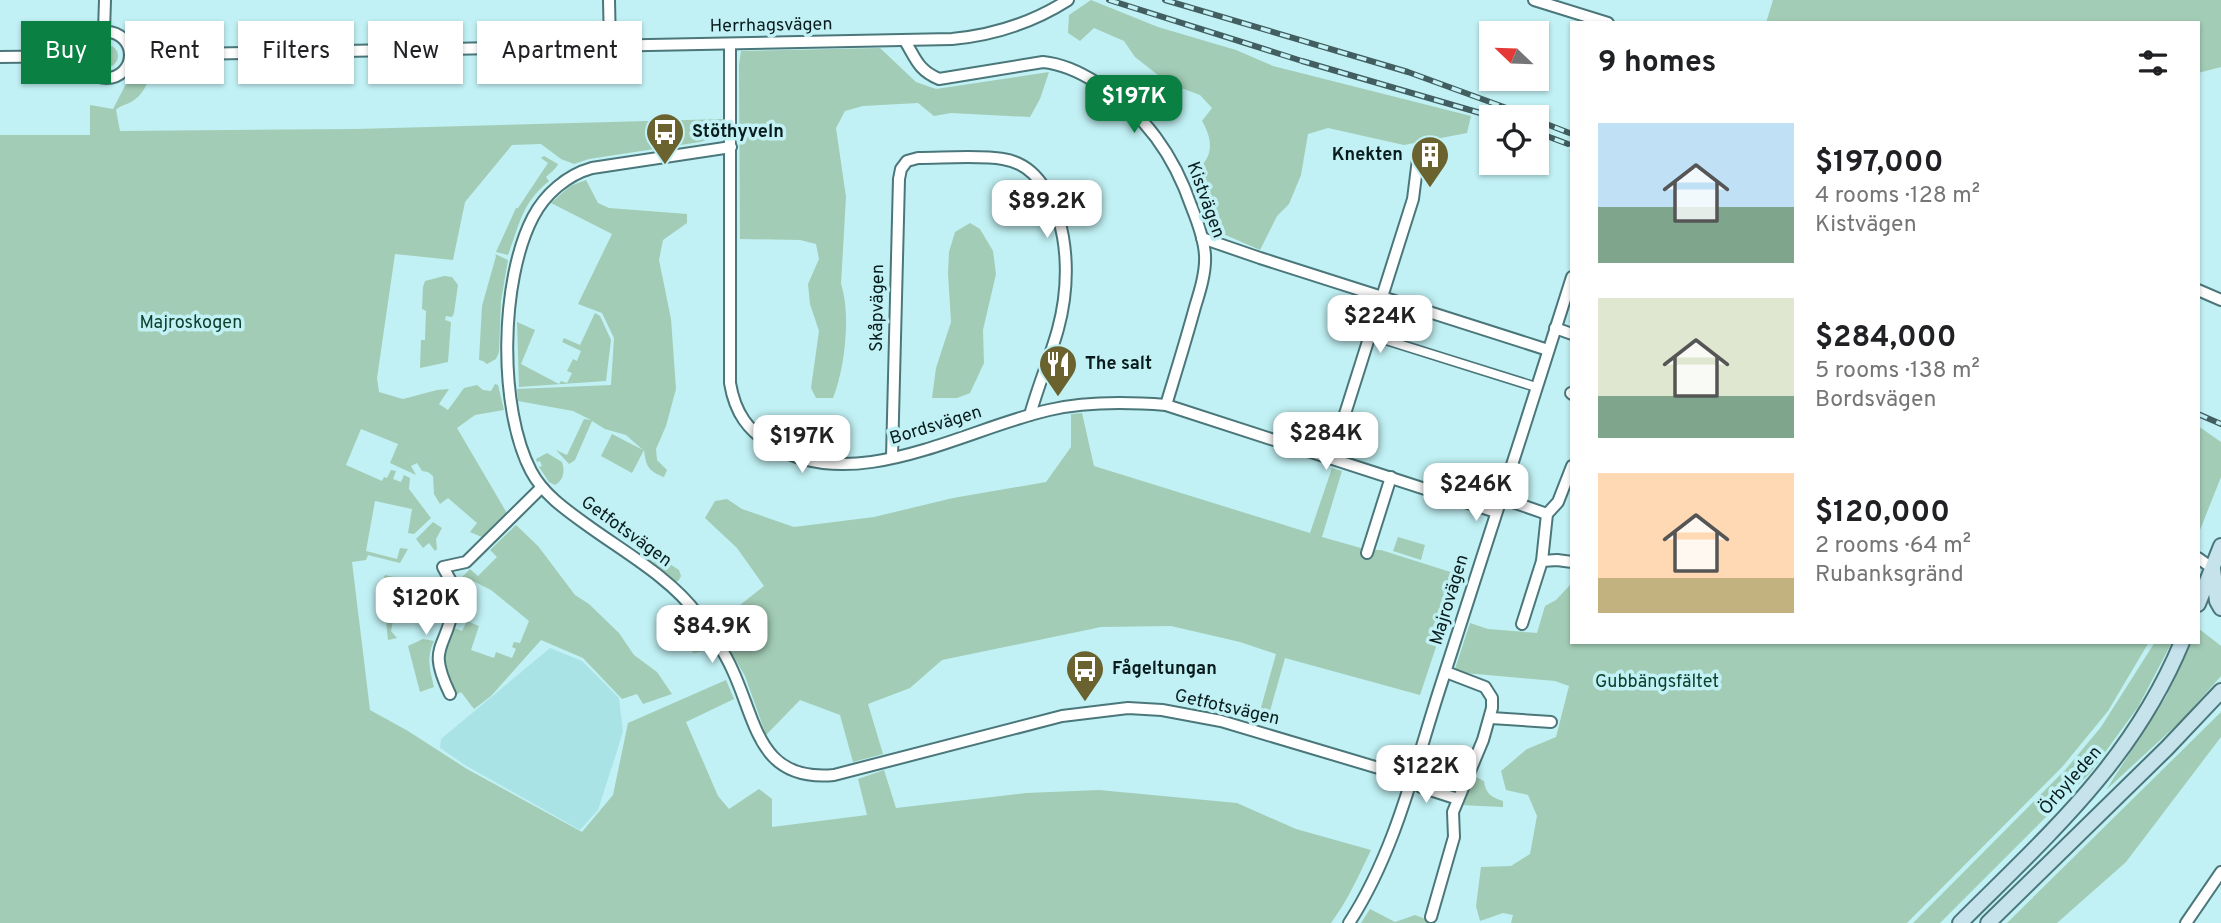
<!DOCTYPE html>
<html lang="en">
<head>
<meta charset="utf-8">
<style>
  :root { --surface:#fff; --page:#f2f2f2; --text:#202124; --muted:#757577; --accent:#0b8043 }
  body { margin:0; font-family:Overpass,sans-serif; background:var(--page); color:var(--text); height:100vh; display:flex; flex-direction:column; font-size:26px; white-space:nowrap }
  * { box-sizing:border-box; margin:0 }
  p { font-size:23px; color:var(--muted) }
  .icon { flex:none; width:38px; height:38px; fill:none; stroke:currentColor; stroke-width:2; stroke-linecap:round; stroke-linejoin:round }
  .map { position:relative; flex:1; overflow:hidden }
  .panel { position:absolute; left:1570px; top:21px; width:630px; height:623px; display:flex; flex-direction:column; background:var(--surface); border-radius:0px; box-shadow:0 2px 5px #0004 }
  .panel>* { flex:none }
  .guide { position:absolute; left:21px; top:21px; width:665px; height:63px; display:flex; gap:14px }
  .needle { width:46px; rotate:293deg }
  .tools { position:absolute; left:1479px; top:21px; display:grid; gap:14px }
  .tools a { display:grid; place-items:center; width:70px; height:70px; border-radius:0px; background:var(--surface); box-shadow:0 2px 5px #0004; font-size:35px }
  .price { position:absolute; translate:-50% -60px; padding:0 16px; border-radius:14px; background:#fff; color:#222; font-size:23px; line-height:46px; filter:drop-shadow(0 2px 4px #0008) }
  .price::after { content:''; position:absolute; left:50%; top:42px; width:21px; height:16px; margin-left:-10px; background:inherit; clip-path:polygon(0 0,100% 0,50% 100%) }
  .price.selected { background:var(--accent); color:#fff }
  ul { padding:0; list-style:none }
  li { display:flex; align-items:center; gap:21px; height:175px; padding:0 28px }
  li span { display:grid; place-items:center; flex:none; width:196px; height:140px; border-radius:0px; color:#555 }
  li>.icon { margin-inline-start:auto }
  span .icon { width:84px; height:84px; fill:#fffc; stroke-width:1 }
  li b { font-size:30px }
  h2 { display:flex; justify-content:space-between; align-items:center; height:84px; padding:0 28px; font-size:30px }
  .tag { padding:0 24px; border-radius:0px; background:var(--surface); box-shadow:0 2px 5px #0004; font-size:24px; line-height:63px }
  .tag.selected { background:var(--accent); color:#fff }
  .map>svg:first-child { display:block }
  .built { fill:#aae3e6 }
  .green { fill:#a2ccb5 }
  .lines { fill:none; stroke-linecap:round; stroke-linejoin:round }
  .pedestrian-casing { stroke:#4b777a; stroke-width:11 }
  .minor-casing { stroke:#4b777a; stroke-width:14 }
  .secondary-casing { stroke:#4b777a; stroke-width:18 }
  .pedestrian { stroke:#fff; stroke-width:8 }
  .minor { stroke:#fff; stroke-width:10 }
  .secondary { stroke:#c6e3ec; stroke-width:14 }
  .rail-casing { stroke:#425e60; stroke-width:6 }
  .rail { stroke:#c1f1f4; stroke-width:3.5; stroke-dasharray:10; stroke-linecap:butt }
  .labels { text-anchor:middle; dominant-baseline:central; stroke-width:7; stroke-linejoin:round; paint-order:stroke }
  .street-label { font-size:18px; fill:#091c1d; stroke:#c1f1f4 }
  .poi-label { font-size:18px; font-weight:bold; fill:#091c1d; stroke:#c1f1f4; text-anchor:start }
  .park-label { font-size:18px; fill:#0e412c; stroke:#c1f1f4 }
</style>
</head>
<body>
<div class="map">
<svg width="2221" height="923" viewBox="0 0 2221 923">
  <rect width="100%" height="100%" fill="#c1f1f4"/>
  <polygon class="built" points="550,648 582,661 619,698 623,731 617,751 598,810 580,830 465,765 440,748 441,739"/>
  <g class="green">
    <path d="M1091,0L1158,27L1236,50L1273,66L1471,116L1467,133L1404,145L1328,128L1308,134L1301,175L1289,204L1277,216L1260,250L1221,233L1211,226L1189,173C1213,163 1215,143 1202,121L1212,108L1200,95L1168,83L1135,57L1124,41L1094,28L1080,41L1068,33L1069,15Z"/>
    <polygon points="1773,0 2221,0 2221,67 2198,73 2198,23 1766,23"/>
    <circle cx="107" cy="56" r="11"/>
    <path d="M880,48L916,82L936,89L1049,72L1040,99L1030,117L951,113L934,116L918,103L863,106L845,111L836,128L846,197L841,284C851,314 845,368 833,398H816L811,388L819,331L810,304L808,284L819,259L816,244L800,240L740,239L739,65L741,51Z"/>
    <path d="M147,71L151,72C147,85 143,95 131,102C126,105 121,105 116,110L120,131L356,129L723,119L721,131L712,138L700,142L589,159L574,164L561,159L541,144L512,145L465,202L453,260L395,254L377,378L379,392L403,399L437,390L449,389L439,404L448,410L464,388L477,385L483,390L491,391L495,384L498,385L504,410L475,415L457,428L508,515L484,538L470,532L477,523L448,498L440,504L434,494L433,476L428,472L422,471L417,463L411,466L416,475L390,463L398,444L361,429L346,465L382,481L384,477L387,478L391,470L396,471L393,479L401,482L404,475L410,478L409,489L431,518L414,534L408,533L412,509L375,501L366,551L397,559L400,548L408,549L400,563L368,555L366,560L352,562L370,710L408,731L467,769L582,832L613,795L628,723L726,680L734,699L686,722L718,796L729,809L759,789L772,799V827L867,815L858,779L884,770L896,808L1026,793L1099,790L1237,803L1296,829L1371,850C1359,875 1348,900 1331,923H0V135H90V105L113,109L127,82Z"/>
    <path d="M544,156L558,164C556,169 550,173 546,177L549,181C521,204 520,224 508,255L496,252L516,208H518L548,163L541,158Z"/>
    <path d="M586,180L598,203L609,208L687,214V223L663,240L659,260L671,319L676,389L666,426L656,449L657,460L667,470L664,477C648,471 646,466 644,450L632,473L601,456L612,434L643,450L626,435L605,429L592,421L575,460L569,464L556,450L567,455L584,419L591,420L573,411L518,401L517,389L611,385L614,338L602,313L578,304L612,234L551,203L570,186Z"/>
    <polygon points="970,223 980,229 993,251 996,274 983,330 984,363 970,393 957,398 932,398 936,368 951,322 948,273 949,252 955,232"/>
    <polygon points="495,254 508,260 501,301 499,352 496,359 487,364 483,361 479,360 482,306 496,256"/>
    <polygon points="444,276 452,277 458,285 454,313 452,317 446,316 445,320 451,322 448,362 420,368 421,340 425,340 426,311 422,309 423,287 425,281"/>
    <polygon points="595,313 600,316 611,340 606,381 519,387 517,322 535,330 521,364 559,384 561,381 567,383 572,373 567,371 573,359 577,361 581,351 562,342 564,338 580,345"/>
    <polygon points="1082,413 1094,466 1310,533 1332,468 1342,471 1322,537 1368,550 1381,550 1460,575 1420,695 1285,658 1266,725 1257,722 1276,654 1240,642 1171,626 1101,627 942,660 910,688 868,704 883,754 853,762 840,715 800,700 766,735 745,676 715,625 764,586 737,548 705,518 715,501 727,499 742,509 794,527 874,517 953,498 1046,482 1071,447 1071,414"/>
    <polygon points="2198,426 2221,442 2221,477 2198,535"/>
    <path d="M547,453L562,462C565,471 564,480 555,485L549,482L539,467L542,466L540,461L537,462L536,459Z"/>
    <polygon points="433,522 442,528 436,539 437,549 435,551 429,543 423,548 416,539"/>
    <path d="M516,525L538,546L575,595L589,604L619,633L634,655L657,672L672,694L643,704L637,694L622,699L583,658L541,640L491,696L474,709L461,692L456,695C441,663 442,661 452,627L462,631L467,621L479,626L471,650L494,658L496,652L512,658L516,649L512,647L514,642L520,643L529,621L491,590L469,579L464,588L458,586V581L470,569L478,576L497,557L490,550Z"/>
    <polygon points="1398,537 1425,545 1421,560 1393,551"/>
    <polygon points="657,556 679,570 681,576 679,580 676,582 648,561"/>
    <polygon points="385,575 416,582 412,589 406,588 404,594 399,593 391,631 397,638 388,640 382,583"/>
    <polygon points="1570,585 1572,642 2149,642 2108,711 2063,766 1907,923 1511,923 1513,915 1503,913 1480,921 1476,906 1481,867 1511,866 1530,854 1537,816 1528,795 1506,790 1501,771 1527,749 1556,737 1569,686 1555,681 1454,672 1470,623 1488,629 1537,633 1545,606 1556,600"/>
    <polygon points="682,626 697,630 709,648 704,651 694,653 686,646 692,637 681,628"/>
    <polygon points="2198,628 2221,646 2221,676 2182,720 2106,790 2166,697 2192,642 2198,642"/>
    <path d="M423,639L434,641C426,658 430,669 434,687L420,692L408,646Z"/>
    <polygon points="2155,642 2172,642 2138,707 2090,773 1940,923 1913,923 2066,769 2101,727"/>
    <polygon points="2221,712 2221,737 2126,862 2057,923 2007,923"/>
    <path d="M1474,776L1484,781C1486,794 1491,797 1503,801V807L1460,805Z"/>
    <polygon points="1370,909 1395,922 1415,915 1436,923 1361,923"/>
  </g>
  <g class="lines">
    <defs>
      <polyline id="pedestrian" points="1370,335 1536,387"/>
      <g id="minor">
        <polyline points="609,0 610,47"/>
        <polyline points="1534,0 1608,23"/>
        <polyline points="104,31 105,0"/>
        <circle cx="107" cy="55" r="23"/>
        <path d="M905,41C916,59 918,70 939,79L1043,62C1063,64 1080,72 1097,83C1145,114 1174,155 1192,208C1198,223 1204,239 1205,255C1206,272 1200,291 1195,307C1186,340 1176,372 1166,405"/>
        <path d="M730,45V383C735,413 748,431 773,446C855,496 965,429 1049,410C1087,401 1128,402 1166,405L1496,512"/>
        <path d="M130,52L143,55L952,39C995,35 1032,23 1068,0"/>
        <polyline points="0,57 83,56"/>
        <path d="M731,147L592,168C567,175 545,194 533,217C500,280 498,408 531,471C543,494 566,510 587,525C624,552 671,578 698,615C711,632 723,649 732,669C757,722 758,782 834,775L1062,716L1128,708L1162,710L1221,721L1392,772L1411,779L1421,787L1458,799"/>
        <polyline points="1202,238 1260,258 1548,350"/>
        <polyline points="2198,290 2221,300"/>
        <polyline points="1555,328 1572,334"/>
        <polyline points="1571,393 1572,394"/>
        <path d="M892,457L899,179L901,169L907,161L918,158C942,158 981,155 1003,159C1022,162 1036,174 1045,189C1070,228 1070,285 1058,329C1050,358 1038,386 1030,415"/>
        <polyline points="1331,458 1413,199 1418,159"/>
        <polyline points="1501,498 1547,514"/>
        <polyline points="1367,553 1391,477"/>
        <polyline points="2198,558 2212,568"/>
        <polyline points="1542,561 1557,560 1572,562"/>
        <polyline points="1522,624 1542,561 1547,514 1558,502 1572,466"/>
        <path d="M450,694C427,646 445,651 453,609C454,604 456,597 455,592C454,584 447,575 443,567L466,562L541,488"/>
        <polyline points="1491,718 1551,722"/>
        <polyline points="1431,917 1454,837 1453,812 1483,740 1492,708 1492,698 1485,687 1446,672"/>
        <path d="M1349,923C1394,854 1414,769 1439,691C1484,554 1528,415 1572,277"/>
        <polyline points="2186,923 2221,872"/>
      </g>
      <g id="secondary">
        <polyline points="2213,569 2217,601 2221,608"/>
        <polyline points="2198,604 2221,546"/>
        <path d="M1960,923C2049,834 2132,762 2182,642"/>
        <polyline points="1988,923 2167,748 2221,691"/>
      </g>
    </defs>
    <use href="#pedestrian" class="pedestrian-casing"/>
    <use href="#minor" class="minor-casing"/>
    <use href="#secondary" class="secondary-casing"/>
    <use href="#pedestrian" class="pedestrian"/>
    <use href="#minor" class="minor"/>
    <use href="#secondary" class="secondary"/>
    <defs>
      <g id="rail">
        <polyline points="1109,0 1302,61 1494,117"/>
        <polyline points="1165,0 1408,72 1531,117"/>
        <polyline points="1536,120 1572,134"/>
        <polyline points="1536,132 1568,144"/>
        <polyline points="2198,414 2221,424"/>
      </g>
    </defs>
    <use href="#rail" class="rail-casing"/>
    <use href="#rail" class="rail"/>
  </g>
  <defs>
    <symbol id="bus-pin" viewBox="-11 -11 22 30"><path d="M0 17L-7.5 6A9.5 9.5 0 1 1 7.5 6Z" fill="#6a6330" stroke="#c1f1f4"/><path d="M-5-6H5V4H4V6H2V4H-2V6H-4V4H-5ZM-3.5-4V0h7V-4ZM-3.5 1.2v1.5H-2V1.2ZM2 1.2v1.5H3.5V1.2Z" fill="#fff"/></symbol>
    <symbol id="building-pin" viewBox="-11 -11 22 30"><path d="M0 17L-7.5 6A9.5 9.5 0 1 1 7.5 6Z" fill="#6a6330" stroke="#c1f1f4"/><path d="M-4-6H4V6H1V3H-1V6H-4ZM-2.5-4.3h1.7v1.8h-1.7ZM.8-4.3h1.7v1.8H.8ZM-2.5-1h1.7V.8h-1.7ZM.8-1h1.7V.8H.8Z" fill="#fff"/></symbol>
    <symbol id="restaurant-pin" viewBox="-11 -11 22 30"><path d="M0 17L-7.5 6A9.5 9.5 0 1 1 7.5 6Z" fill="#6a6330" stroke="#c1f1f4"/><path d="M-5-6h1v4h1v-4h1v4h1v-4h1v5L-1.5 .5V6h-2V.5L-5-1ZM5-6V6H3V1.5H1.5Q1.5-4 5-6Z" fill="#fff"/></symbol>
  </defs>
  <g fill-rule="evenodd">
    <use href="#bus-pin" x="643" y="110" width="44" height="60"/>
    <use href="#building-pin" x="1408" y="133" width="44" height="60"/>
    <use href="#restaurant-pin" x="1036" y="342" width="44" height="60"/>
    <use href="#bus-pin" x="1063" y="647" width="44" height="60"/>
  </g>
  <g class="labels">
    <g class="street-label">
      <text transform="translate(771 26) rotate(-1)">Herrhagsvägen</text>
      <text transform="translate(1205 200) rotate(70)">Kistvägen</text>
      <text transform="translate(878 308) rotate(-89)">Skåpvägen</text>
      <text transform="translate(936 426) rotate(-17)">Bordsvägen</text>
      <text transform="translate(626 532) rotate(36)">Getfotsvägen</text>
      <text transform="translate(1450 600) rotate(-73)">Majrovägen</text>
      <text transform="translate(1227 708) rotate(13)">Getfotsvägen</text>
      <text transform="translate(2071 781) rotate(-49)">Örbyleden</text>
    </g>
    <g class="poi-label">
      <text x="692" y="132">Stöthyveln</text>
      <text x="1403" y="155" text-anchor="end">Knekten</text>
      <text x="1085" y="364">The salt</text>
      <text x="1112" y="669">Fågeltungan</text>
    </g>
    <g class="park-label">
      <text x="191" y="323">Majroskogen</text>
      <text x="1657" y="682">Gubbängsfältet</text>
    </g>
  </g>
</svg>
<div class="tools">
<a><svg class="needle" viewBox="-14 -14 28 28"><path d="M0-13l5 13h-10z" fill="#e53935"/><path d="M0 13l5-13h-10z" fill="#757577"/></svg></a>
<a><svg class="icon" aria-label="locate" viewBox="0 0 24 24"><circle cx="12" cy="12" r="6"/><path d="M12 2v4M12 18v4M2 12h4M18 12h4"/></svg></a>
</div>
<b class="price selected" style="left:1134px;top:135px">$197K</b>
<b class="price" style="left:1047px;top:240px">$89.2K</b>
<b class="price" style="left:1380px;top:355px">$224K</b>
<b class="price" style="left:1326px;top:472px">$284K</b>
<b class="price" style="left:802px;top:475px">$197K</b>
<b class="price" style="left:1476px;top:523px">$246K</b>
<b class="price" style="left:426px;top:637px">$120K</b>
<b class="price" style="left:712px;top:665px">$84.9K</b>
<b class="price" style="left:1426px;top:805px">$122K</b>
<div class="guide">
<a class="tag selected">Buy</a>
<a class="tag">Rent</a>
<a class="tag">Filters</a>
<a class="tag">New</a>
<a class="tag">Apartment</a>
</div>
<section class="panel">
<h2>9 homes<svg class="icon" aria-label="filters" viewBox="0 0 24 24"><path d="M4 7h16M4 17h16"/><circle cx="9" cy="7" r="2"/><circle cx="15" cy="17" r="2"/></svg></h2>
<ul>
<li><span style="background:linear-gradient(#bfe0f5 60%,#7fa58c 0)"><svg class="icon" aria-label="home" viewBox="0 0 24 24"><path d="M3 11l9-7 9 7M6 9v11h12V9"/></svg></span><div><b>$197,000</b><p>4 rooms · 128 m²</p><p>Kistvägen</p></div></li>
<li><span style="background:linear-gradient(#dfe7d0 70%,#7fa58c 0)"><svg class="icon" aria-label="home" viewBox="0 0 24 24"><path d="M3 11l9-7 9 7M6 9v11h12V9"/></svg></span><div><b>$284,000</b><p>5 rooms · 138 m²</p><p>Bordsvägen</p></div></li>
<li><span style="background:linear-gradient(#ffd9b3 75%,#c2b280 0)"><svg class="icon" aria-label="home" viewBox="0 0 24 24"><path d="M3 11l9-7 9 7M6 9v11h12V9"/></svg></span><div><b>$120,000</b><p>2 rooms · 64 m²</p><p>Rubanksgränd</p></div></li>
</ul>
</section>
</div>
</body>
</html>
